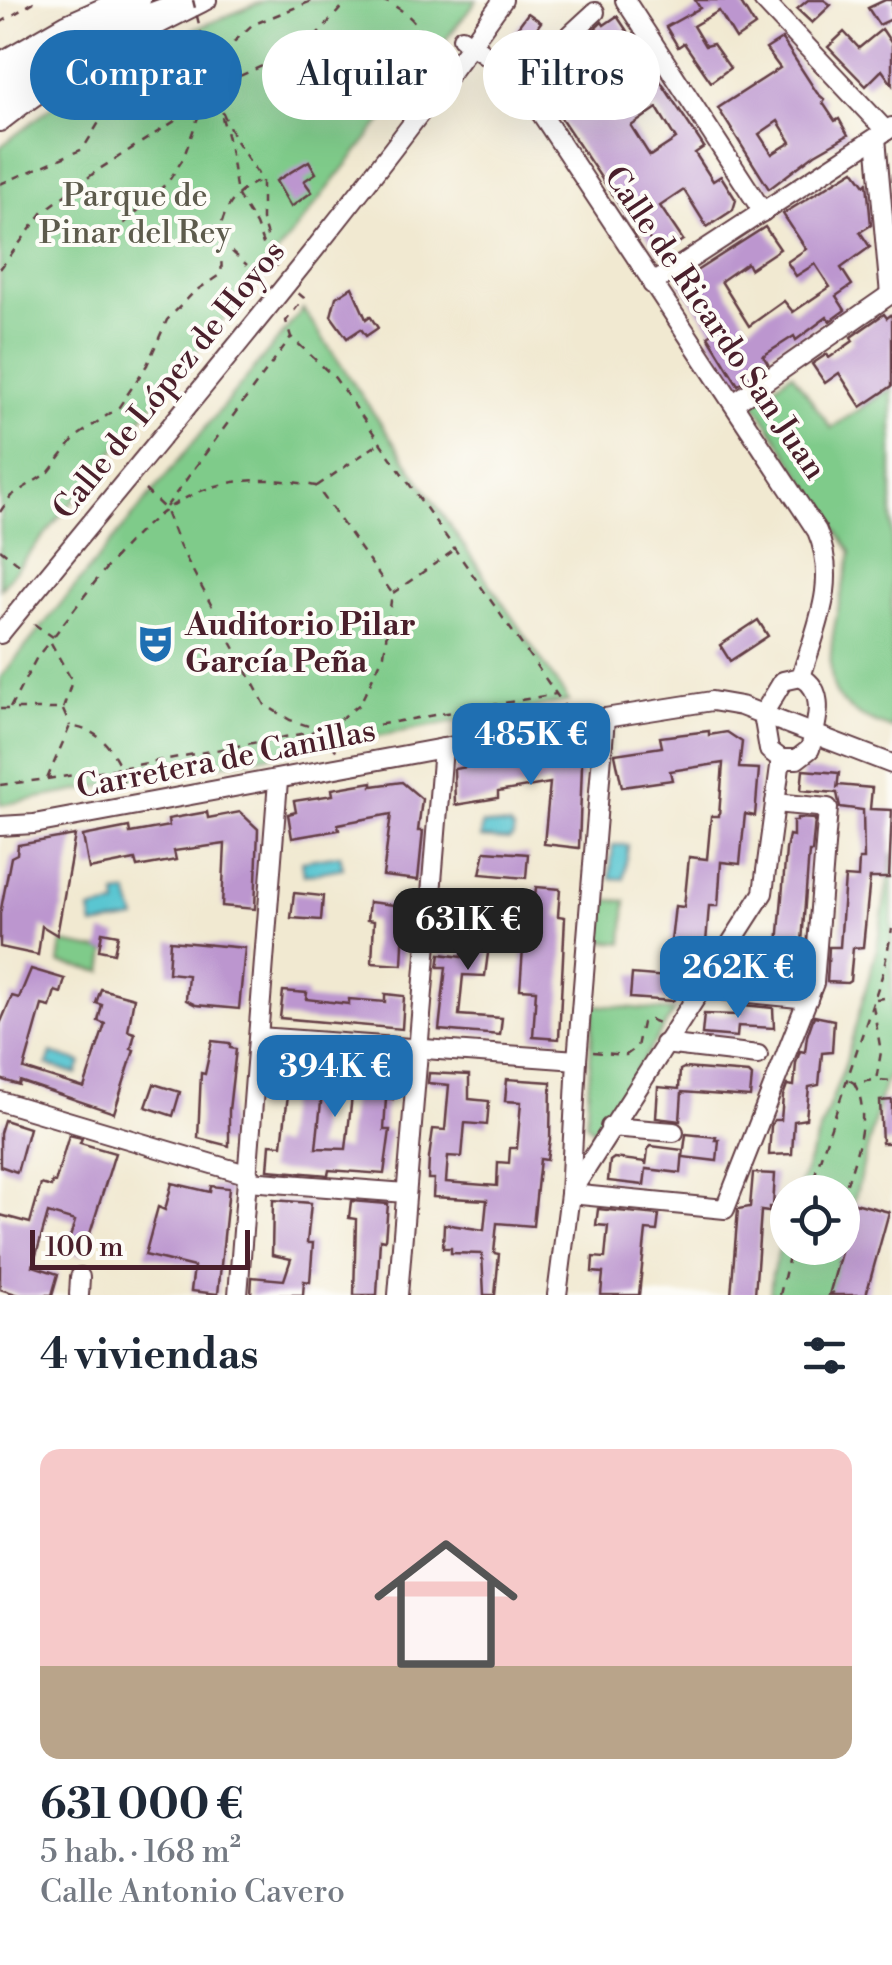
<!DOCTYPE html>
<html lang="es">
<head>
<meta charset="utf-8">
<style>
  :root { --surface:#fff; --page:#f6f6f7; --text:#1f2937; --muted:#747a83; --accent:#1f6fb2 }
  body { margin:0; font-family:"Libre Bodoni",serif; background:var(--page); color:var(--text); height:100vh; display:flex; flex-direction:column; font-size:38px; white-space:nowrap }
  * { box-sizing:border-box; margin:0 }
  p { font-size:32px; color:var(--muted) }
  .icon { flex:none; width:55px; height:55px; fill:none; stroke:currentColor; stroke-width:2; stroke-linecap:round; stroke-linejoin:round }
  .map { position:relative; height:1295px; overflow:hidden }
  .sheet { display:flex; flex-direction:column; background:var(--surface); flex:1 }
  .sheet>* { flex:none }
  .top-card { position:absolute; left:30px; top:30px; width:832px; height:90px; display:flex; gap:20px }
  .controls { position:absolute; left:770px; top:1175px; display:grid; gap:20px }
  .controls a { display:grid; place-items:center; width:90px; height:90px; border-radius:50%; background:var(--surface); box-shadow:0 10px 40px #0002; font-size:50px }
  .scale { position:absolute; left:30px; bottom:25px; width:220px; box-sizing:border-box; padding-left:10px; border:5px solid #4a1f2b; border-top:0; font-size:28px; line-height:35px; white-space:nowrap; color:#4a1f2b; -webkit-text-stroke:8px #fdfcf7; paint-order:stroke }
  .price { position:absolute; translate:-50% -85px; padding:0 22px; border-radius:20px; background:var(--accent); color:#fff; font-size:32px; line-height:65px; filter:drop-shadow(0 2px 5px #0008) }
  .price::after { content:''; position:absolute; left:50%; top:60px; width:30px; height:22px; margin-left:-15px; background:inherit; clip-path:polygon(0 0,100% 0,50% 100%) }
  .price.on { background:#222; color:#fff }
  ul { padding:0; list-style:none }
  li { display:grid; align-content:center; gap:20px; height:530px; padding:0 40px }
  li span { display:grid; place-items:center; height:310px; border-radius:20px; color:#555 }
  li>.icon { margin-inline-start:auto }
  span .icon { width:180px; height:180px; fill:#fffc; stroke-width:1 }
  li b { font-size:42px }
  h2 { display:flex; justify-content:space-between; align-items:center; height:120px; padding:0 40px; font-size:42px }
  .chip { padding:0 35px; border-radius:45px; background:var(--surface); box-shadow:0 10px 40px #0002; font-size:35px; line-height:90px }
  .chip.on { background:var(--accent); color:#fff }
  .map>svg:first-child { display:block }
  .green { fill:#7fcb8a; stroke:#64755a; stroke-width:2.5 }
  .water { fill:#5ac6d1; stroke:#52727e; stroke-width:2.5 }
  .building { fill:#bc96cf; fill-rule:evenodd }
  .lines { fill:none; stroke-linecap:round; stroke-linejoin:round }
  .minor-casing { stroke:#633d44; stroke-width:22 }
  .major-casing { stroke:#633d44; stroke-width:28 }
  .path { stroke:#633d44; stroke-width:2.5; stroke-dasharray:8 8; stroke-linecap:butt }
  .minor { stroke:#fff; stroke-width:18 }
  .major { stroke:#fff; stroke-width:22 }
  .path-bridge { stroke:#633d44; stroke-width:2.5; stroke-dasharray:8 8; stroke-linecap:butt }
  .labels { text-anchor:middle; dominant-baseline:central; stroke-width:8; stroke-linejoin:round; paint-order:stroke }
  .park-label { font-size:32px; fill:#5d5b4c; stroke:#fdfcf7 }
  .street-label { font-size:32px; fill:#4a1f2b; stroke:#fdfcf7 }
  .poi-label { font-size:32px; font-weight:bold; fill:#4a1f2b; stroke:#fdfcf7; text-anchor:start }
</style>
</head>
<body>
<div class="map">
<svg width="892" height="1295" viewBox="0 0 892 1295">
  <rect width="100%" height="100%" fill="#fdfcf7"/>
  <filter id="ink" filterUnits="userSpaceOnUse"><feTurbulence type="fractalNoise" baseFrequency=".01" numOctaves="2"/><feDisplacementMap in="SourceGraphic" scale="20" xChannelSelector="R" yChannelSelector="G"/><feConvolveMatrix kernelMatrix="1 2 1 2 8 2 1 2 1" color-interpolation-filters="sRGB"/></filter>
  <filter id="wash" filterUnits="userSpaceOnUse"><feTurbulence type="fractalNoise" baseFrequency=".0048" numOctaves="4" result="noise"/><feDisplacementMap in="SourceGraphic" scale="40" xChannelSelector="R" yChannelSelector="G"/><feGaussianBlur stdDeviation="2.25" result="paint"/><feColorMatrix in="noise" values="0 0 0 0 0 0 0 0 0 0 0 0 0 0 0 0 0 1.4 0 .05"/><feComposite in="paint" operator="in"/></filter>
  <g filter="url(#wash)">
    <rect width="100%" height="100%" fill="#f1e9d1"/>
    <g class="green">
      <polygon points="266,0 477,0 260,275 0,589 0,147 63,98 193,30"/>
      <polygon points="303,309 569,701 0,805 0,678"/>
      <path d="M792,373L831,428L892,388V729C873,722 844,712 835,691C821,656 844,589 851,552L753,401Z"/>
      <polygon points="892,853 892,1071 884,1084 830,1295 770,1295 772,1274 787,1221 788,1248 842,1248 842,1192 797,1192 845,1064 877,948"/>
      <polygon points="604,900 626,901 623,943 600,941"/>
      <polygon points="62,943 106,951 103,972 59,963"/>
      <polygon points="594,1005 674,1011 601,1127 593,1130 586,1123"/>
    </g>
    <g class="water">
      <polygon points="482,824 510,826 514,830 513,837 509,840 481,838"/>
      <polygon points="613,845 628,845 624,879 610,878"/>
      <polygon points="340,855 343,868 304,875 302,861"/>
      <polygon points="128,893 136,919 93,926 90,910 117,906 116,895"/>
      <polygon points="51,1053 81,1062 77,1074 47,1065"/>
    </g>
    <g id="blocks">
      <g class="building">
        <polygon points="695,0 739,0 755,26 736,39 719,11 693,26 705,46 713,44 730,68 711,82 684,43 678,47 666,27 700,8"/>
        <polygon points="808,0 824,0 831,5 812,23 797,9"/>
        <polygon points="885,0 892,0 892,19 879,25 868,8"/>
        <polygon points="528,13 541,22 516,57 503,47"/>
        <path d="M617,16L704,147L695,153L713,181L721,176L736,200L733,210L707,227L684,190L660,206L683,240L660,255L635,218L630,221L537,82L602,22L604,25ZM657,108L676,139L650,156L631,126Z"/>
        <polygon points="882,29 892,44 892,84 882,70 866,86 828,47 844,32 859,48"/>
        <path d="M782,39L817,93L825,100L823,103L835,121L839,119L848,135L815,154L769,189L718,108L780,68L766,49ZM778,121L791,142L772,154L759,134Z"/>
        <polygon points="309,161 316,173 304,181 312,192 291,207 276,181"/>
        <polygon points="854,170 865,185 867,183 871,225 860,232 870,247 841,268 852,285 836,296 845,310 830,321 827,317 796,340 794,336 763,356 768,364 738,385 708,336 714,332 679,282 765,227 780,249 750,269 747,263 721,281 749,326 784,301 793,312 830,287 815,264 796,276 787,262 806,249 783,214"/>
        <polygon points="352,287 366,319 370,316 378,328 366,336 361,329 347,338 331,316 336,297"/>
        <polygon points="884,314 887,318 892,314 892,386 861,407 839,373 825,383 812,364 827,354 829,358 853,341 851,337"/>
        <polygon points="758,620 768,636 730,661 720,645"/>
        <polygon points="709,731 709,735 727,732 742,742 739,768 759,769 755,816 745,814 740,864 721,862 718,906 709,906 705,955 686,953 684,983 673,1001 630,998 632,974 667,977 675,906 684,907 689,857 707,859 711,816 719,816 723,763 670,771 672,780 622,787 615,754 662,747 660,737"/>
        <polygon points="566,749 582,765 579,848 544,844 550,783 498,792 498,798 455,805 454,769 493,763 491,757 532,750 533,756"/>
        <polygon points="803,770 839,773 837,789 838,785 872,788 870,809 892,810 889,878 870,878 863,947 853,948 850,981 847,983 827,982 829,947 840,947 845,877 858,878 859,859 864,859 863,810 840,807 837,793 801,790"/>
        <polygon points="372,782 372,786 402,782 422,799 418,831 423,831 418,880 383,876 391,814 338,824 339,830 292,838 288,814 296,812 294,801 333,795 332,789"/>
        <polygon points="207,812 208,818 240,812 258,829 255,909 222,906 225,844 174,851 176,860 137,867 135,860 89,869 83,836 129,827 130,833 169,826 168,819"/>
        <polygon points="797,818 815,819 812,852 809,852 801,955 798,958 777,956 786,850 789,835 793,836 793,821 797,821"/>
        <polygon points="75,835 57,935 42,926 38,955 0,947 0,914 11,857 17,854 18,845"/>
        <polygon points="485,851 528,854 526,878 480,874"/>
        <polygon points="536,887 560,889 558,916 565,917 559,1039 533,1037 536,990 520,989 524,935 531,935"/>
        <polygon points="294,893 323,896 321,920 291,918"/>
        <polygon points="369,902 412,907 411,925 404,924 402,965 372,963 374,921 367,920"/>
        <polygon points="465,902 485,904 484,918 498,919 498,938 490,938 485,976 463,975 459,1015 502,1018 500,1035 439,1030 446,967 438,967 440,954 462,957"/>
        <polygon points="102,932 118,935 114,953 99,950"/>
        <polygon points="170,941 245,948 239,1009 196,1005 186,1000 188,975 168,973"/>
        <polygon points="740,954 777,956 776,978 739,974"/>
        <polygon points="31,969 65,979 61,993 55,991 50,1007 42,1005 24,1069 84,1088 105,1024 98,1021 102,1005 96,1003 101,989 134,998 128,1031 135,1033 131,1049 134,1050 114,1113 20,1081 19,1085 0,1079 0,1024 12,996 19,998"/>
        <polygon points="283,991 307,993 306,999 349,1004 349,999 385,1002 385,994 404,996 402,1029 280,1018"/>
        <polygon points="743,1005 773,1008 774,1028 738,1026 737,1037 702,1034 704,1014 739,1015"/>
        <polygon points="814,1016 834,1020 832,1052 822,1053 819,1085 809,1087 806,1119 794,1121 792,1154 769,1155 771,1126 774,1120 781,1120 783,1096 787,1085 794,1086 796,1063 800,1051 805,1052 807,1036"/>
        <polygon points="212,1041 230,1043 230,1048 236,1049 229,1110 229,1146 198,1138 201,1073 205,1074"/>
        <path d="M296,1060L396,1071L393,1099L386,1098L384,1130H390L384,1174L329,1170L328,1175L268,1170L270,1144L282,1145L290,1078L296,1081ZM322,1093L352,1096L346,1149L316,1148Z"/>
        <polygon points="684,1068 749,1073 752,1076 750,1097 682,1092 680,1121 656,1118 658,1087 679,1089 680,1070"/>
        <polygon points="429,1073 469,1075 469,1099 489,1101 487,1125 465,1123 462,1157 448,1156 446,1182 497,1186 498,1162 509,1163 510,1148 517,1148 521,1102 505,1101 507,1079 551,1082 550,1139 547,1160 540,1159 533,1226 497,1223 494,1253 499,1254 495,1295 484,1295 482,1254 451,1253 451,1248 443,1248 444,1224 484,1230 487,1200 433,1197 434,1179 428,1179 429,1158 433,1129 445,1130 449,1085 428,1083"/>
        <polygon points="154,1084 180,1092 173,1116 146,1107"/>
        <polygon points="892,1100 892,1143 882,1143 880,1101"/>
        <polygon points="4,1120 29,1128 17,1172 0,1166 0,1133"/>
        <polygon points="686,1134 716,1137 715,1140 719,1140 717,1161 683,1157"/>
        <polygon points="69,1135 82,1138 80,1143 115,1153 83,1256 66,1251 75,1221 48,1213 33,1266 58,1274 52,1295 19,1295 0,1289 0,1215 30,1223 41,1184 51,1187 52,1182 55,1183"/>
        <polygon points="651,1146 683,1150 681,1173 646,1169 644,1185 608,1181 610,1161 614,1158 646,1162 646,1165 648,1149"/>
        <polygon points="753,1173 775,1174 773,1207 769,1207 769,1212 761,1211 755,1295 731,1295 738,1209 750,1207"/>
        <polygon points="172,1183 210,1192 211,1186 229,1188 218,1294 191,1291 194,1267 145,1255 158,1207 165,1210"/>
        <polygon points="273,1200 311,1203 307,1243 313,1243 310,1282 304,1281 303,1295 251,1295 252,1277 284,1280 291,1259 272,1255"/>
        <polygon points="351,1201 388,1204 385,1240 380,1239 377,1295 354,1295 356,1219 349,1218"/>
        <polygon points="855,1203 889,1212 866,1295 829,1295"/>
        <polygon points="598,1209 659,1215 657,1231 646,1230 639,1295 601,1295 603,1273 592,1272 593,1257 605,1258 608,1226 596,1225"/>
      </g>
    </g>
  </g>
  <g filter="url(#ink)">
    <use href="#blocks" fill-opacity="0" stroke="#633d44" stroke-width="2.5"/>
    <g class="lines">
      <defs>
        <g id="minor">
          <polyline points="625,0 763,212"/>
          <polyline points="763,0 886,131"/>
          <path d="M462,38L517,77L817,531C839,582 816,627 801,677"/>
          <polyline points="0,62 66,24 116,2"/>
          <polyline points="520,81 595,12"/>
          <path d="M0,122C62,72 137,35 207,0"/>
          <polyline points="876,138 890,295"/>
          <polyline points="652,284 892,127"/>
          <polyline points="734,403 892,293"/>
          <path d="M0,634C170,425 347,220 503,0"/>
          <path d="M801,677C828,691 816,725 810,749L797,759H781L769,750L763,714L783,681Z"/>
          <polyline points="0,826 34,824 605,718 712,701 741,706 892,764"/>
          <polyline points="701,988 808,999"/>
          <polyline points="259,1037 577,1060"/>
          <polyline points="664,1044 758,1055"/>
          <polyline points="0,1101 249,1175"/>
          <polyline points="610,1127 674,1132"/>
          <polyline points="248,1181 406,1193"/>
          <polyline points="573,1189 763,893 781,759"/>
          <polyline points="570,1194 725,1209 814,983 828,808 775,803"/>
          <polyline points="79,1295 80,1277"/>
          <polyline points="238,1295 278,781"/>
          <polyline points="398,1295 443,748"/>
          <polyline points="557,1295 570,1194 577,1060 605,718"/>
        </g>
        <g id="major">
          <polyline points="0,81 37,56 139,0"/>
          <polyline points="0,104 147,16 190,0"/>
        </g>
      </defs>
      <use href="#minor" class="minor-casing"/>
      <use href="#major" class="major-casing"/>
      <g class="path">
        <path d="M381,0C398,5 417,21 424,36"/>
        <polyline points="0,23 37,0"/>
        <polyline points="304,50 348,0"/>
        <polyline points="210,64 252,25 314,0"/>
        <polyline points="210,65 240,76 293,52 350,41 424,37 442,43"/>
        <polyline points="213,86 229,142 237,194 256,225 273,271"/>
        <polyline points="0,184 83,149 116,94 162,66 209,65 221,109 236,141 262,180 262,220 277,268"/>
        <polyline points="112,235 168,182 183,159 201,109"/>
        <polyline points="220,241 247,265"/>
        <polyline points="0,269 43,212 98,170 189,112 201,107 221,109"/>
        <polyline points="298,293 304,298 286,321 291,337 335,378 566,708"/>
        <polyline points="317,486 381,442"/>
        <polyline points="145,490 165,509 180,547 265,705 290,720 321,730 348,730 556,694"/>
        <polyline points="166,507 291,337"/>
        <path d="M0,512L11,496L49,472L76,437L119,407L147,365L167,320L194,292L221,274C223,261 219,252 219,240C221,211 235,191 260,180"/>
        <polyline points="0,549 23,567"/>
        <polyline points="393,593 456,549"/>
        <polyline points="34,624 53,637"/>
        <polyline points="10,708 37,657 49,642"/>
        <path d="M0,709H63L72,681L50,641C126,543 174,456 316,486L392,593L384,654L360,704L342,718L321,730L121,768C108,743 99,731 70,726L47,779L0,785"/>
        <polyline points="63,710 70,726"/>
        <polyline points="322,731 338,753"/>
        <polyline points="47,779 121,768 124,786"/>
        <polyline points="876,999 892,997"/>
        <polyline points="873,1006 881,1052 876,1080 891,1081"/>
        <polyline points="593,1052 626,1055 637,1047 642,1023 651,1020 661,1024"/>
        <polyline points="849,1080 854,1083 874,1080"/>
        <polyline points="809,1192 883,973 892,929"/>
        <path d="M842,1199C852,1165 874,1116 854,1083"/>
        <polyline points="827,1248 836,1262"/>
        <polyline points="780,1295 791,1248"/>
        <polyline points="828,1295 834,1292"/>
      </g>
      <use href="#minor" class="minor"/>
      <use href="#major" class="major"/>
      <polyline class="path-bridge" points="193,0 209,65"/>
    </g>
  </g>
  <defs>
    <symbol id="theatre-bare" viewBox="-9 -9 18 18"><path d="M-5-5.5Q0-4 5-5.5V0Q5 5 0 6Q-5 5-5 0ZM-3.3-2.5H-1v1.5H-3.3ZM1-2.5H3.3v1.5H1ZM-2.8 1Q0 5.5 2.8 1Z" fill="#1f6fb2" stroke="#fdfcf7" stroke-width="2.5" paint-order="stroke"/></symbol>
  </defs>
  <g fill-rule="evenodd">
    <use href="#theatre-bare" x="128" y="616" width="55" height="55"/>
  </g>
  <g class="labels">
    <g class="park-label">
      <text x="135" y="196">Parque de<tspan x="135" dy="37">Pinar del Rey</tspan></text>
    </g>
    <g class="street-label">
      <text transform="translate(715 323) rotate(56)">Calle de Ricardo San Juan</text>
      <text transform="translate(169 380) rotate(-51)">Calle de López de Hoyos</text>
      <text transform="translate(226 759) rotate(-11)">Carretera de Canillas</text>
    </g>
    <g class="poi-label">
      <text x="185" y="625">Auditorio Pilar<tspan x="185" dy="37">García Peña</tspan></text>
    </g>
  </g>
</svg>
<div class="controls">
<a><svg class="icon" aria-label="locate" viewBox="0 0 24 24"><circle cx="12" cy="12" r="6"/><path d="M12 2v4M12 18v4M2 12h4M18 12h4"/></svg></a>
</div>
<div class="scale">100 m</div>
<b class="price" style="left:531px;top:788px">485K €</b>
<b class="price on" style="left:468px;top:973px">631K €</b>
<b class="price" style="left:738px;top:1021px">262K €</b>
<b class="price" style="left:335px;top:1120px">394K €</b>
<div class="top-card">
<a class="chip on">Comprar</a>
<a class="chip">Alquilar</a>
<a class="chip">Filtros</a>
</div>
</div>
<section class="sheet">
<h2>4 viviendas<svg class="icon" aria-label="filters" viewBox="0 0 24 24"><path d="M4 7h16M4 17h16"/><circle cx="9" cy="7" r="2"/><circle cx="15" cy="17" r="2"/></svg></h2>
<ul>
<li><span style="background:linear-gradient(#f6c9c9 70%,#b9a48a 0)"><svg class="icon" aria-label="home" viewBox="0 0 24 24"><path d="M3 11l9-7 9 7M6 9v11h12V9"/></svg></span><div><b>631 000 €</b><p>5 hab. · 168 m²</p><p>Calle Antonio Cavero</p></div></li>
</ul>
</section>
</body>
</html>
